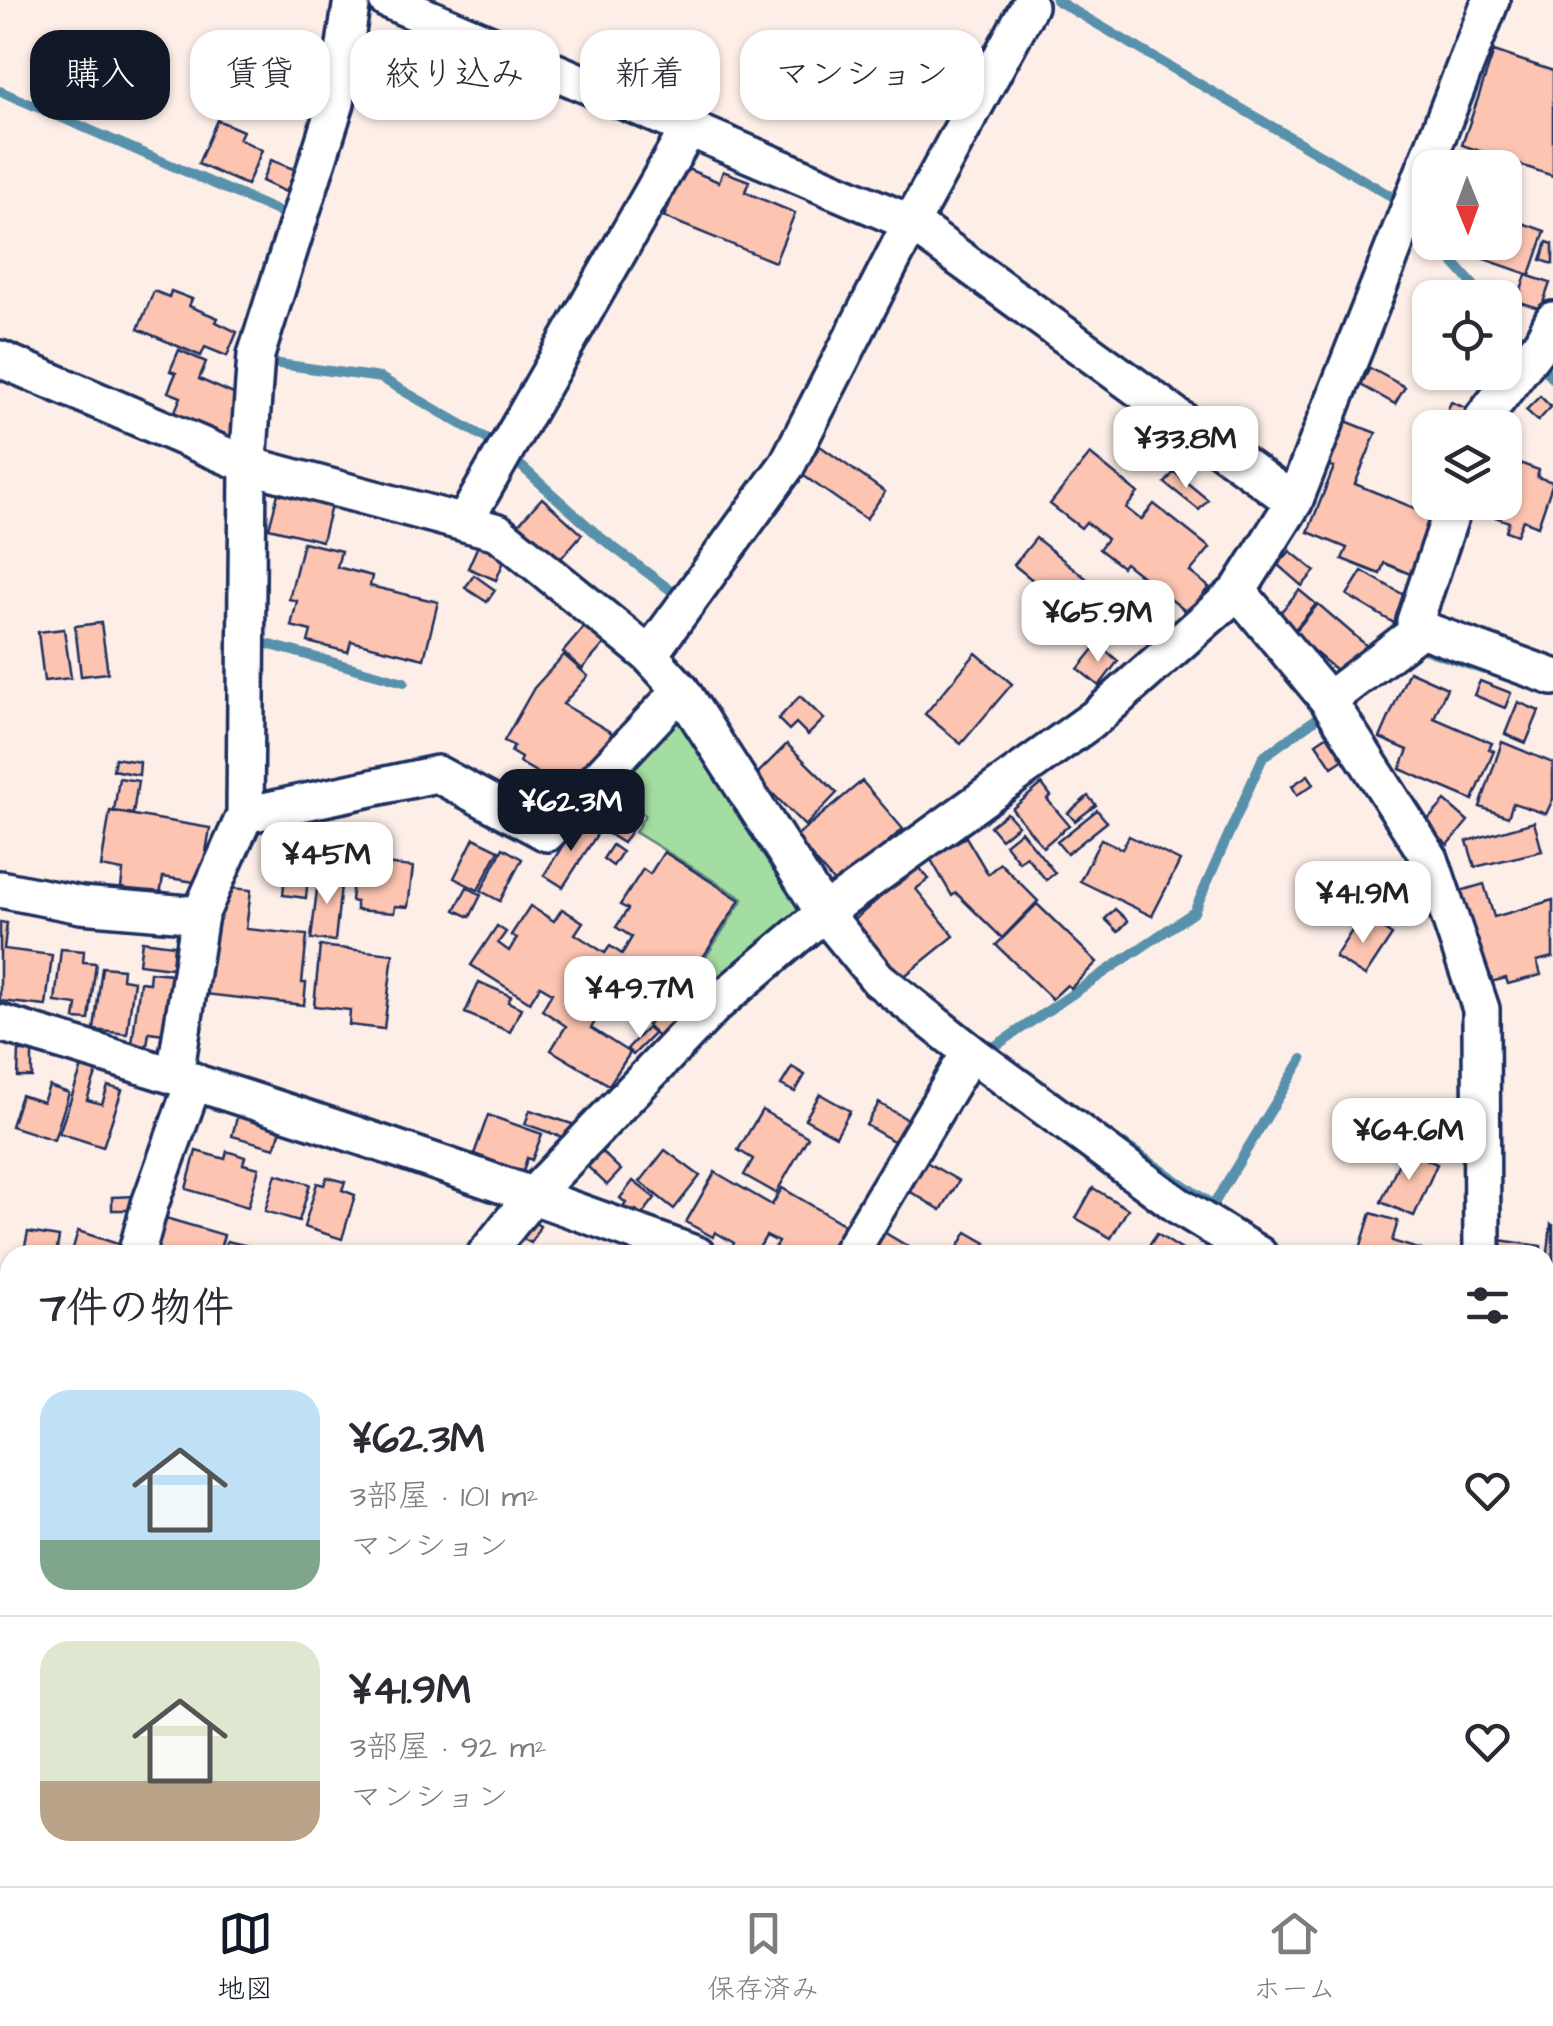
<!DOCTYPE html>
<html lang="ja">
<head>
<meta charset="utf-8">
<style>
  :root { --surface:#fff; --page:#f2f2f3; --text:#2b2b33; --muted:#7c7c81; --line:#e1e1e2; --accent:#111827 }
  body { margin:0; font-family:"Architects Daughter","Klee One",sans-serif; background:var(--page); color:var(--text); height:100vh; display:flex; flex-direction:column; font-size:38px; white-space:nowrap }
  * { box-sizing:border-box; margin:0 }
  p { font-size:32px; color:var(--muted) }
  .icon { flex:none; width:55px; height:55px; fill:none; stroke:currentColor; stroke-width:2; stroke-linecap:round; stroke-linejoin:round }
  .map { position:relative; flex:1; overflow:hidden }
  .drawer { position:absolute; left:0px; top:1245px; width:1555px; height:642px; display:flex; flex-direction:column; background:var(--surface); border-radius:30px 30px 0 0; box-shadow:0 2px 8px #0004 }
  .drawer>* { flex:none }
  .top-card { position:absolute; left:30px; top:30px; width:1000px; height:90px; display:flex; gap:20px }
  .needle { width:65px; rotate:179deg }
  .controls { position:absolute; left:1412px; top:150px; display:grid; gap:20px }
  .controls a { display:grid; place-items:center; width:110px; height:110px; border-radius:20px; background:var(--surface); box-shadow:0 2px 8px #0004; font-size:50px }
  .price { position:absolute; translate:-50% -85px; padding:0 22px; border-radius:20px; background:#fff; color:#222; font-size:32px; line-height:65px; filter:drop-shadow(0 2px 5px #0008) }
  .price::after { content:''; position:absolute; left:50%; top:60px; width:30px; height:22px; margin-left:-15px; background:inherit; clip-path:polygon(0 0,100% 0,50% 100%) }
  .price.active { background:var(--accent); color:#fff }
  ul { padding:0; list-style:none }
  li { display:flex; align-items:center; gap:30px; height:250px; padding:0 40px }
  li+li { border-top:2px solid var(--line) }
  li span { display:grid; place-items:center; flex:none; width:280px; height:200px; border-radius:30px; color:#555 }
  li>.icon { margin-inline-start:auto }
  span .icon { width:120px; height:120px; fill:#fffc; stroke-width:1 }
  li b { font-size:42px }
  h2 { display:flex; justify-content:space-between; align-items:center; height:120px; padding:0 40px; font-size:42px }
  .chip { padding:0 35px; border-radius:30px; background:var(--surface); box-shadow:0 2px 8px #0004; font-size:35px; line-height:90px }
  .chip.active { background:var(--accent); color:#fff }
  .dock { display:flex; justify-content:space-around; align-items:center; height:140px; border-top:2px solid var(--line); background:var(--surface); font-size:28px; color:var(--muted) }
  .dock a { display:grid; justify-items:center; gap:5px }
  .dock .active { color:var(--accent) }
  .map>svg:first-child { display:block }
  .green { fill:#a4dda1; stroke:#608680; stroke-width:2.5 }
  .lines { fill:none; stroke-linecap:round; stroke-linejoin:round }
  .stream { stroke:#5991ab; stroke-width:10 }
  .building { fill:#fdc5b1; stroke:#1b2f5e; stroke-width:2.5 }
  .street-casing { stroke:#1b2f5e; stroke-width:42 }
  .path { stroke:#1b2f5e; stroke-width:6; stroke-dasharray:8 8; stroke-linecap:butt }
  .street { stroke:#fff; stroke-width:35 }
</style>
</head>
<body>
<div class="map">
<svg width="1553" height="1886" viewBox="0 0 1553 1886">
  <rect width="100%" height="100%" fill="#feeee8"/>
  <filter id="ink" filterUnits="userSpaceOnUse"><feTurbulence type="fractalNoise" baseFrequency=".01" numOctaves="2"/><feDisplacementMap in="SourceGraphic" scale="20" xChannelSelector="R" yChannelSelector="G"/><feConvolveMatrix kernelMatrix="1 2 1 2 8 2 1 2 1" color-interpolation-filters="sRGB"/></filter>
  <g filter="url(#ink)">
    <polygon class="green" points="686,718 799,898 799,914 698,1000 686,988 743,899 635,832 645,815 605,790 669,719"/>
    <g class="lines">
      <g class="stream">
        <polyline points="1056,0 1389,195 1402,208"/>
        <polyline points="0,91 286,215"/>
        <polyline points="1414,220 1430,237"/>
        <polyline points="1435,242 1485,298"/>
        <polyline points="1505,319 1553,379"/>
        <polyline points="265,362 381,378 494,443"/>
        <polyline points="509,455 600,537 677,595"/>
        <polyline points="260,633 260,642 404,682"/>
        <polyline points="1424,649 1484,670"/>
        <polyline points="1000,1055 991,1049 1194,912 1263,757 1320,716"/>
        <polyline points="1124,1144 1213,1205 1302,1059"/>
        <polyline points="0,1726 10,1697"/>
        <polyline points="1428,1878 1444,1886"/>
        <polyline points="965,1886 968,1878"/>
      </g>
    </g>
    <g class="building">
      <polygon points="1494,51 1553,71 1553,176 1462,145"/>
      <polygon points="217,120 243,131 239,139 262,150 247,185 198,164"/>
      <polygon points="271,160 296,170 286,192 262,181"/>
      <polygon points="685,168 719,182 723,171 749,181 745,192 795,213 775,262 664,217"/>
      <polygon points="1505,217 1545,231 1530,275 1464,252 1467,242 1505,242"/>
      <polygon points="1547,242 1553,244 1553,264 1541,260"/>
      <polygon points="1526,275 1550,283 1541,309 1517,301"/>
      <polygon points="154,291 169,297 171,291 192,299 189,306 218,318 216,322 237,332 227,356 205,347 201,356 138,329"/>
      <polygon points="179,350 206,362 199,379 243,398 242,417 231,443 172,418 181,397 168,392 176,373 170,371"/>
      <polygon points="1370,368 1405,387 1395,404 1361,385"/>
      <polygon points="1540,396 1551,407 1538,421 1526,410"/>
      <polygon points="1451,402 1473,411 1466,428 1440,428"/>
      <polygon points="1343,420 1376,433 1355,484 1439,518 1415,576 1384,563 1380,574 1342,559 1347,548 1308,532 1334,467 1325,464"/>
      <polygon points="820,446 885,492 866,519 801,474"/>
      <polygon points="1090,454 1138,493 1126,508 1141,520 1154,504 1210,548 1190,572 1209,587 1188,613 1125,563 1122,567 1099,549 1107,539 1086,522 1081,528 1050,504"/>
      <polygon points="1505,458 1539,470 1537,477 1553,482 1538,526 1523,520 1517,535 1506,531 1509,522 1468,507 1469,502 1505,502"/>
      <polygon points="1174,472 1208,500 1199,510 1165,483"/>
      <polygon points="280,486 333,498 322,541 269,528"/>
      <polygon points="542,498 582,534 556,564 515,528"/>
      <polygon points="1036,538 1092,583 1070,610 1014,565"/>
      <polygon points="480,541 508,552 496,580 468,568"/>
      <polygon points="303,542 341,551 337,567 372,576 370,586 438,602 424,659 351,641 348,652 308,642 311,631 291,626 297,601 289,599"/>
      <polygon points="1290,551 1315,571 1302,586 1278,565"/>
      <polygon points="1362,571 1409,598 1394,623 1347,595"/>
      <polygon points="474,575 495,590 487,602 465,588"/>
      <polygon points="1088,588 1112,608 1103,620 1078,601"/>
      <polygon points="1299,590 1316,604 1292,633 1275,619"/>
      <polygon points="1318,604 1367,646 1342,675 1293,634"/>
      <polygon points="101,623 108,673 81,676 75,626"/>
      <polygon points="586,625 606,642 582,669 563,652"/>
      <polygon points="64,629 71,678 44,681 38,632"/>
      <polygon points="1098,644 1118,661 1099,686 1078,669"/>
      <polygon points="976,653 1012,684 961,744 925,714"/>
      <polygon points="564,655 588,676 563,704 612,733 582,785 559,772 553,782 519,762 521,758 511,752 514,746 504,741 534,688"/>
      <polygon points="1409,671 1447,688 1434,718 1492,743 1489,749 1494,751 1473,800 1400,769 1408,750 1380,738"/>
      <polygon points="1480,681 1511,693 1505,708 1474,695"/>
      <polygon points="800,696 824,719 808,735 796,723 789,730 778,719"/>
      <polygon points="1518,702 1539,711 1526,743 1505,734"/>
      <polygon points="1331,733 1347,757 1332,767 1316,743"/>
      <polygon points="1502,742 1553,763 1553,799 1546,814 1513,803 1508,817 1480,807"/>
      <polygon points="787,744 837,793 805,826 755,776"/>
      <polygon points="115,758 140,762 139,775 113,770"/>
      <polygon points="1308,775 1314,784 1297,795 1292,786"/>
      <polygon points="119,778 138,781 133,814 114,811"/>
      <polygon points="862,781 903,829 837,886 795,837"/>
      <polygon points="1042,784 1051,796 1047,799 1069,825 1043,847 1012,809"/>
      <polygon points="606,795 617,801 608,815 598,808"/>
      <polygon points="1088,796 1096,805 1075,821 1068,813"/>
      <polygon points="1445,801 1468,821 1448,845 1424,824"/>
      <polygon points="619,808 638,820 623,843 604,831"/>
      <polygon points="1097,810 1107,822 1067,854 1057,842"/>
      <polygon points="110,811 210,828 201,883 163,877 160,895 121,888 123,871 101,867"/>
      <polygon points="1007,813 1018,825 1001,839 990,826"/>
      <polygon points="578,821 598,833 563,887 544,875"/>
      <polygon points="287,822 319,825 313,874 281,871"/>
      <polygon points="1534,822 1542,851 1475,867 1467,841"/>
      <polygon points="1021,831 1055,873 1046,880 1026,856 1019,862 1005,844"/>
      <polygon points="319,836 335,838 333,866 316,864"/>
      <polygon points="1129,836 1180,861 1152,916 1080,881 1101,839 1122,849"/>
      <polygon points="966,837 988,874 1000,863 1038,901 1002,938 956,893 952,896 930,858"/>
      <polygon points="474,838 499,850 478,890 454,878"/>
      <polygon points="612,845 622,852 613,866 603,859"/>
      <polygon points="503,848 522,859 500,901 481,891"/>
      <polygon points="664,852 740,900 684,987 648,964 634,986 622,979 591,1028 630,1053 609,1085 551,1050 566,1026 542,1010 552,993 540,986 530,1002 471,965 497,926 506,932 498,943 509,951 517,938 511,935 530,906 554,921 562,909 583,922 575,934 605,953 610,946 622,954 632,937 616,927 628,909 620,905 643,869 650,874"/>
      <polygon points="355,861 413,867 408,907 395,906 394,913 356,910 356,902 351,901"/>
      <polygon points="917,865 929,879 916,889 954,936 902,978 854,920"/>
      <polygon points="319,873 342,876 335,941 311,939"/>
      <polygon points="285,874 308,876 306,898 283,895"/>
      <polygon points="1484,884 1494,917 1553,900 1553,957 1537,961 1541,975 1508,984 1506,978 1487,983 1460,891"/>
      <polygon points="222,887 251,890 246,929 307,935 302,983 306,983 304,1005 204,994 211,925 218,925"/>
      <polygon points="467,887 481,895 470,917 455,910"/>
      <polygon points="1037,904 1097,962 1071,988 1067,985 1052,999 996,945"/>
      <polygon points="1115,909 1128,921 1118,932 1105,919"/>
      <polygon points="1362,915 1392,935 1365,976 1335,957"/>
      <polygon points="0,922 7,923 4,949 52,955 46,1006 0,1001"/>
      <polygon points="142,941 174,945 172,968 139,964"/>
      <polygon points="320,946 393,954 384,1029 349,1025 350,1010 314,1006"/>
      <polygon points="61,949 84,951 83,962 96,963 89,1020 75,1019 77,1005 55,1002"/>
      <polygon points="102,967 123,969 122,979 134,981 127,1034 94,1030"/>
      <polygon points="150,972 172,974 164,1034 149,1032 147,1046 132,1044 140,982 149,983"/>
      <polygon points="479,982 511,996 508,1002 521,1008 510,1032 465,1013"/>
      <polygon points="670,982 693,1003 659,1038 647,1025 654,1017 645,1009"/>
      <polygon points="647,1028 654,1034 633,1055 627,1049"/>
      <polygon points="19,1051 32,1051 32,1077 18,1077"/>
      <polygon points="82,1067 97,1071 87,1100 102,1104 108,1086 122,1090 103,1147 59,1133"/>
      <polygon points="792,1067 805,1075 795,1092 781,1085"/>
      <polygon points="49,1086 69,1093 54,1140 11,1126 21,1095 43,1102"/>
      <polygon points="820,1094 850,1111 836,1136 805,1119"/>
      <polygon points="879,1103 910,1121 897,1143 866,1125"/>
      <polygon points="530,1110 575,1125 565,1138 525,1124"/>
      <polygon points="762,1110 808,1137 776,1193 744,1175 753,1159 738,1150"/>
      <polygon points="238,1114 282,1126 275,1148 232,1136"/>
      <polygon points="488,1115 542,1134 532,1160 527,1158 523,1172 474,1154"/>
      <polygon points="1405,1149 1437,1164 1414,1216 1381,1202"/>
      <polygon points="665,1150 700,1176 674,1209 640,1182"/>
      <polygon points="196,1151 225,1159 227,1151 245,1157 243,1164 259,1168 248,1207 186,1189"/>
      <polygon points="602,1152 621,1170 607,1185 588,1167"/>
      <polygon points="921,1159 959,1181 941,1210 904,1188"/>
      <polygon points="715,1172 772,1205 782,1188 847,1226 830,1255 770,1255 778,1242 766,1236 755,1255 745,1255 732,1247 734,1243 715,1232 713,1237 686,1222"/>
      <polygon points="276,1174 310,1184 299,1221 265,1211"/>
      <polygon points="327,1177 345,1182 342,1190 355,1195 342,1239 304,1227 317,1183 324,1185"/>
      <polygon points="633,1181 655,1198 642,1215 636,1210 631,1217 621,1210 626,1203 620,1198"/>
      <polygon points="1093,1188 1128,1209 1111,1238 1076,1218"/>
      <polygon points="137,1196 138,1210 112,1210 112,1197"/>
      <polygon points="1371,1213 1398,1221 1392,1241 1437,1255 1358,1255"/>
      <polygon points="162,1217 224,1235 218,1255 176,1255 153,1249"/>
      <polygon points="527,1218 540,1226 531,1243 518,1236"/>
      <polygon points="1551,1224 1553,1225 1553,1281 1545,1280"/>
      <polygon points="78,1231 121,1245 118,1255 71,1255"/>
      <polygon points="882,1231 917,1252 915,1255 868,1255"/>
      <polygon points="28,1232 59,1237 56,1255 23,1255"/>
      <polygon points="967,1232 986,1243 978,1255 954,1254"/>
      <polygon points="1157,1234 1190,1255 1143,1255"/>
      <polygon points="1499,1240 1541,1246 1540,1255 1497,1255"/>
      <polygon points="227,1241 248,1246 245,1255 223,1255"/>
      <rect x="1545" y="1356" width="3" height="55"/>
      <polygon points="1545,1425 1553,1425 1553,1497 1545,1498"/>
      <polygon points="8,1432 10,1433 10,1554 0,1551 0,1462"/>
      <polygon points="1545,1520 1553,1522 1553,1569 1545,1568"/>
      <polygon points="1130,1878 1157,1878 1154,1886 1127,1886"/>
      <polygon points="1161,1878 1185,1878 1182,1886 1158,1886"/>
      <polygon points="1187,1878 1213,1878 1210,1886 1184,1886"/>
    </g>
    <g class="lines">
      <defs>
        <g id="street">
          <polyline points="387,0 911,223 1294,502"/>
          <polyline points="0,359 248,465 498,532 649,655 681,690 824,913 878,979 970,1052 1179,1206 1259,1255"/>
          <polyline points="1480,428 1483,418 1542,342 1553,320"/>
          <polyline points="1455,502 1415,621 1421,629 1553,677"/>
          <polyline points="465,521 689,128"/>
          <polyline points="1238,591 1328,700 1430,859 1481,1009 1482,1255"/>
          <polyline points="649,655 787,465 911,223 1029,6"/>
          <polyline points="1328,700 1421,629"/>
          <polyline points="245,815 437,774 547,833 681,690"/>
          <polyline points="0,889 81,905 200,915"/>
          <path d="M0,1023C235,1092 467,1170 697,1255"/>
          <polyline points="175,1075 200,915 245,815 248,465 256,355 336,103 352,0"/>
          <polyline points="136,1255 150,1204 194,1081"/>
          <polyline points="485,1255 533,1195 715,1005 824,913 1096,717 1238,591 1294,502 1491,0"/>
          <polyline points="849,1255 970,1052"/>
          <polyline points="0,1412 10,1416"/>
          <polyline points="0,1618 10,1619"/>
          <polyline points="1545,1662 1553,1663"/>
          <polyline points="540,1878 564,1886"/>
          <polyline points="249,1886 252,1878"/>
          <polyline points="1373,1886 1376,1878"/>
        </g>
      </defs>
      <use href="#street" class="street-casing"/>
      <polyline class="path" points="1458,1878 1473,1886"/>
      <use href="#street" class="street"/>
    </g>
  </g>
</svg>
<div class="controls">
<a><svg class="needle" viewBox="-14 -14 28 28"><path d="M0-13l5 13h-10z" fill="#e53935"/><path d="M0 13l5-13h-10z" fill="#7c7c81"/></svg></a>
<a><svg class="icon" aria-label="locate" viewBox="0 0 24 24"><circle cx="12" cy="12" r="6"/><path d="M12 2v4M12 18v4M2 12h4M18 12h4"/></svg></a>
<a><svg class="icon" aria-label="layers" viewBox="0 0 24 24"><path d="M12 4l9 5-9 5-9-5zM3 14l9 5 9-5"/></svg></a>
</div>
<b class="price" style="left:1186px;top:491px">¥33.8M</b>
<b class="price" style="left:1098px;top:665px">¥65.9M</b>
<b class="price active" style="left:571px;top:854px">¥62.3M</b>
<b class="price" style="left:327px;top:907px">¥45M</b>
<b class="price" style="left:1363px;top:946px">¥41.9M</b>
<b class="price" style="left:640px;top:1041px">¥49.7M</b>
<b class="price" style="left:1409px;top:1183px">¥64.6M</b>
<div class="top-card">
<a class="chip active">購入</a>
<a class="chip">賃貸</a>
<a class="chip">絞り込み</a>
<a class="chip">新着</a>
<a class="chip">マンション</a>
</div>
<section class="drawer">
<h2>7件の物件<svg class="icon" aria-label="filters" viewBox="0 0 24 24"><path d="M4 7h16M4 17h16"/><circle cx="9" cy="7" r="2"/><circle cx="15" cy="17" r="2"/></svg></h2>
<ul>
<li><span style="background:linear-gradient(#bfe0f5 75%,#7fa58c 0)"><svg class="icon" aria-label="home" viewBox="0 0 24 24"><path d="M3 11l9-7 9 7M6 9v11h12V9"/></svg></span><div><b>¥62.3M</b><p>3部屋 · 101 m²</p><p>マンション</p></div><svg class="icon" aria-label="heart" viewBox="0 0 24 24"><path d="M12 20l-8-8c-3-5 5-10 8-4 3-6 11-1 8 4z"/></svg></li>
<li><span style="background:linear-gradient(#dfe7d0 70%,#b9a48a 0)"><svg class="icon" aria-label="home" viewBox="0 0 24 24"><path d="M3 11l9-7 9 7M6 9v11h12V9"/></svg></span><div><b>¥41.9M</b><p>3部屋 · 92 m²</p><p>マンション</p></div><svg class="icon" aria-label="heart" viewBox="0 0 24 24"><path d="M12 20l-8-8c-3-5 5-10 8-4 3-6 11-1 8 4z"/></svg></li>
</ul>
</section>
</div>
<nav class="dock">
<a class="active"><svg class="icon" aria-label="map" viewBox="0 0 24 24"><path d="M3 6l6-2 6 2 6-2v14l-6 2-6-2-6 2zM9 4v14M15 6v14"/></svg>地図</a>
<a><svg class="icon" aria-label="saved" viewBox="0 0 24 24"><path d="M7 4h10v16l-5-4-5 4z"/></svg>保存済み</a>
<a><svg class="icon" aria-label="home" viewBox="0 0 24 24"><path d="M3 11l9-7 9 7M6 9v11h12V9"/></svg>ホーム</a>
</nav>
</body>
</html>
